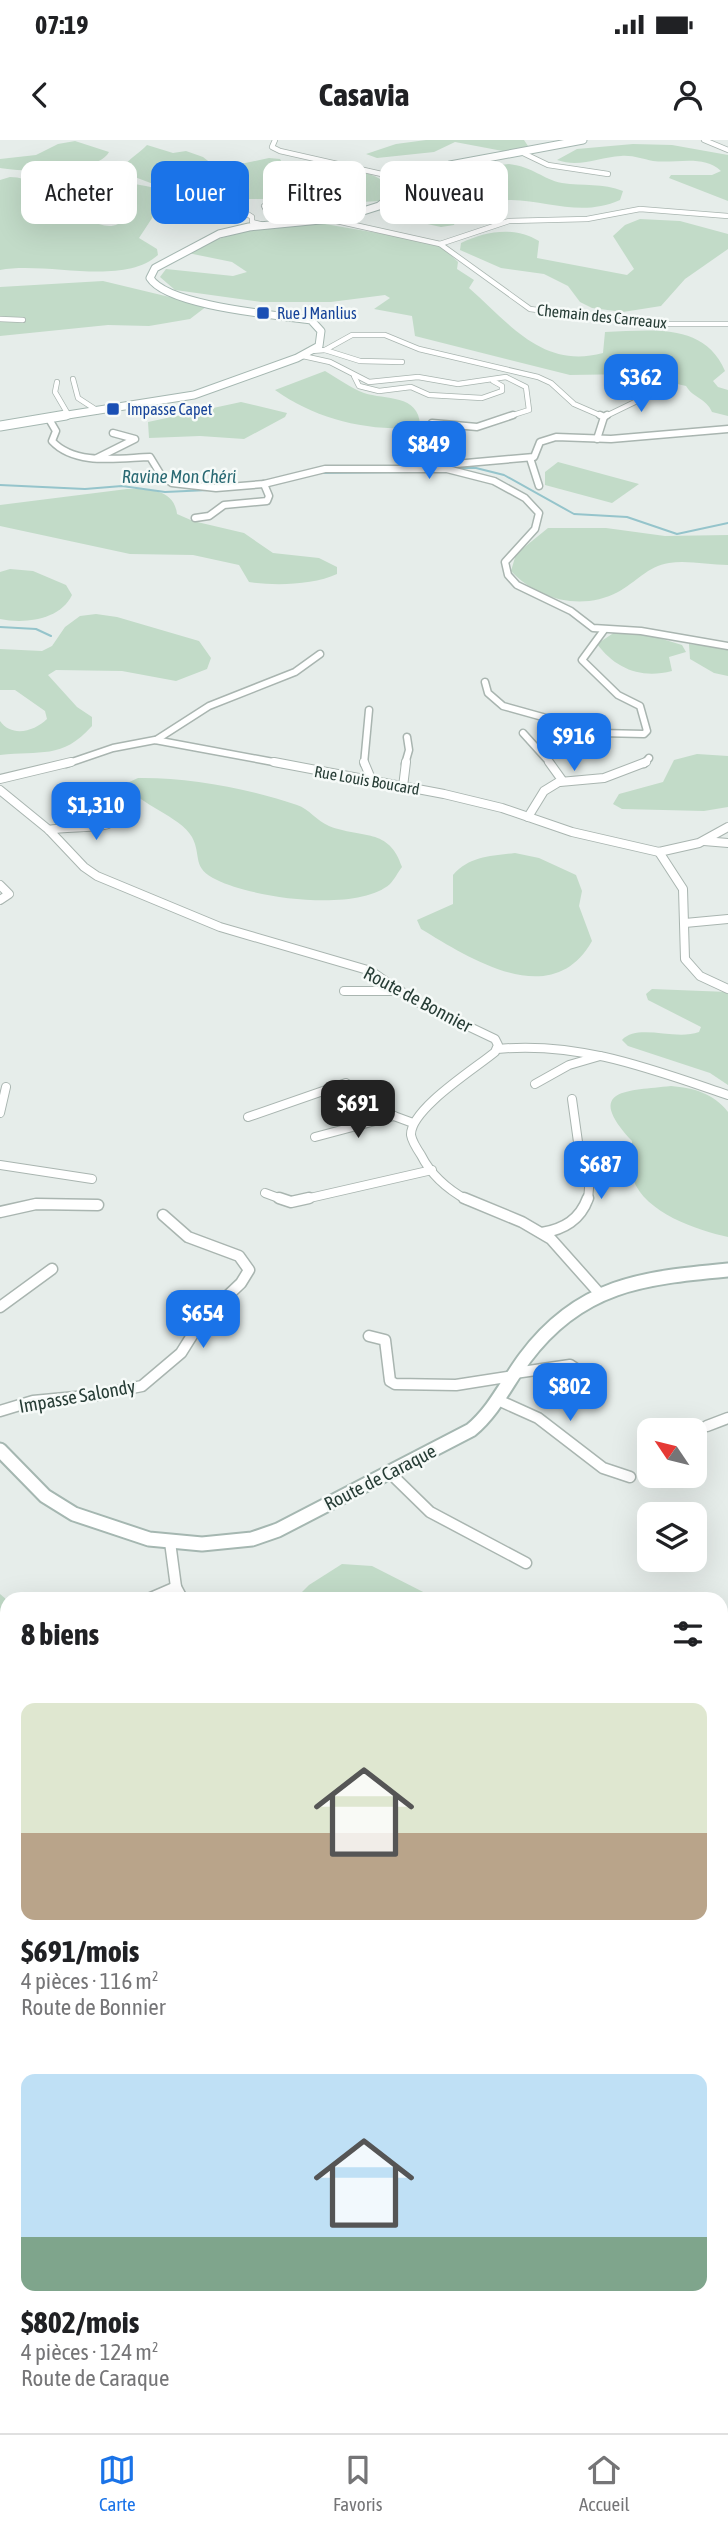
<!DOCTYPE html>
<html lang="fr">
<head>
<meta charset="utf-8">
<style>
  :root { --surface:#fff; --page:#f2f2f2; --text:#202124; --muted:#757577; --line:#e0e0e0; --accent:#1a73e8 }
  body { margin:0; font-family:"Asap Condensed",sans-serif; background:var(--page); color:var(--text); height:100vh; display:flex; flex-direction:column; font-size:26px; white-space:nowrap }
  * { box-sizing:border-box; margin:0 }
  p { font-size:23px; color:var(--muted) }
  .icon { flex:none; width:38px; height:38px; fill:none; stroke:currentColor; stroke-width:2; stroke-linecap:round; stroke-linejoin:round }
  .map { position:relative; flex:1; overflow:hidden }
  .panel { position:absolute; left:0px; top:1452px; width:728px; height:842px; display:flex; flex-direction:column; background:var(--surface); border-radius:21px 21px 0 0; box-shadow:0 7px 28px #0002 }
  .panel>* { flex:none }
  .banner { position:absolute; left:21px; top:21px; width:686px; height:63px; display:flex; gap:14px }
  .needle { width:46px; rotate:305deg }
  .controls { position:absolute; left:637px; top:1278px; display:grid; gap:14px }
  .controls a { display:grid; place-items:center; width:70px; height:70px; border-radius:14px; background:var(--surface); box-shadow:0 7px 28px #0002; font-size:35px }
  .price { position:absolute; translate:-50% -60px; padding:0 16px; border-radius:14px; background:var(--accent); color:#fff; font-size:23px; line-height:46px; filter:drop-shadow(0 2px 4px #0008) }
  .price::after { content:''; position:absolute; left:50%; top:42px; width:21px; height:16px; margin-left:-10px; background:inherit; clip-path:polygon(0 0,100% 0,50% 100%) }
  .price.current { background:#222; color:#fff }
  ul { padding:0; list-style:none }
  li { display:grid; align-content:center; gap:14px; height:371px; padding:0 21px }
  li span { display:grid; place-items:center; height:217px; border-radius:14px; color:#555 }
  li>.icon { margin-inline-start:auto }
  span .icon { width:126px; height:126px; fill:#fffc; stroke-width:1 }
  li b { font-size:30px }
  h2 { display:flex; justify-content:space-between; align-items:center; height:84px; padding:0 21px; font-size:30px }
  .pill { padding:0 24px; border-radius:14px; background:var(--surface); box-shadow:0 7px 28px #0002; font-size:24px; line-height:63px }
  .pill.current { background:var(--accent); color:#fff }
  .status { display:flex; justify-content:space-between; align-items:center; height:49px; padding:0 35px; background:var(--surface); direction:ltr }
  .status svg { height:19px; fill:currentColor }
  header { display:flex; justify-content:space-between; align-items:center; height:91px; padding:0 21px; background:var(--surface); font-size:32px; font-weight:700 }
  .tabs { display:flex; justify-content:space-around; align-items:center; height:98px; border-top:2px solid var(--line); background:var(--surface); font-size:19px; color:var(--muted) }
  .tabs a { display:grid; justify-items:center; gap:4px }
  .tabs .current { color:var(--accent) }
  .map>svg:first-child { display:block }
  .green { fill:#c2dbc8 }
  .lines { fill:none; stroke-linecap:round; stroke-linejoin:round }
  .stream { stroke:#95c4cb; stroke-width:2 }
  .street-far4-casing { stroke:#a9b5b0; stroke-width:6 }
  .street-far3-casing { stroke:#a9b5b0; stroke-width:9 }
  .street-far2-casing { stroke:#a9b5b0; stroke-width:10 }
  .street-far1-casing { stroke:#a9b5b0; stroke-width:13 }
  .street-casing { stroke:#a9b5b0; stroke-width:16 }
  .secondary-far2-casing { stroke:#a5b7b1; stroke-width:9 }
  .secondary-far1-casing { stroke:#a5b7b1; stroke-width:11 }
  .secondary-casing { stroke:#a5b7b1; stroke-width:17 }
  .street-far4 { stroke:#fff; stroke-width:4.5 }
  .street-far3 { stroke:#fff; stroke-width:6 }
  .street-far2 { stroke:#fff; stroke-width:8 }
  .street-far1 { stroke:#fff; stroke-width:10 }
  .street { stroke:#fff; stroke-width:12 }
  .secondary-far2 { stroke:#fff; stroke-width:7 }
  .secondary-far1 { stroke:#fff; stroke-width:9 }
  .secondary { stroke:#fff; stroke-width:13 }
  .transit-dot { fill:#1a4fb4; stroke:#f6faf8; stroke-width:2.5 }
  .labels { text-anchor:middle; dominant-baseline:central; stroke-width:5; stroke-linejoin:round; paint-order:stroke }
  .far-transit-label { font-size:16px; fill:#164399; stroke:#f6faf8; text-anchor:start }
  .far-street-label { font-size:16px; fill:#273d36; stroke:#f6faf8 }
  .far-water-label { font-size:18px; font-style:italic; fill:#286872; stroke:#f6faf8 }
  .street-label { font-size:19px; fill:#273d36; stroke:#f6faf8 }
</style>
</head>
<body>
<div class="status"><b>07:19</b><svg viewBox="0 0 49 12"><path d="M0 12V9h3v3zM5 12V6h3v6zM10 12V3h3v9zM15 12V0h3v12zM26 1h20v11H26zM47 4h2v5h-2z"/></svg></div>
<header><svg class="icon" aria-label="back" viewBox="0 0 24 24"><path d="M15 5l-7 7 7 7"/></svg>Casavia<svg class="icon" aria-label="person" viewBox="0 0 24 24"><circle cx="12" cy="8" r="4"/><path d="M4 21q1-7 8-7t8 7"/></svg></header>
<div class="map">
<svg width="728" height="2293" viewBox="0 0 728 2293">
  <rect width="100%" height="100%" fill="#e6edea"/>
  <g class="green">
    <polygon points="426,0 524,0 528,6 508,12 455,2 434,12 377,18 366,14 396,4"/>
    <path d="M75,1L109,12C96,35 24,32 0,28V19L36,15L58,4Z"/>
    <path d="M633,4L672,5L728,15V61L669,38L671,35H712L721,31C703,14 676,24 653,21C642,19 633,15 621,16C599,17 580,28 557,20L577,9Z"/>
    <path d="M147,5L173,13L186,11L203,17L212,24L226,27L269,18L280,19L283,24L266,33C309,58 361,6 393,52L382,61L338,63L295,74L289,59H234L240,70C217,86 179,82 174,52L127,34L123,28C130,17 139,14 147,5Z"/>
    <path d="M509,24C534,27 542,39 562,43C583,46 603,43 623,51L620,60C582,77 550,61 511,60C493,60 473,63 455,66L451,69L457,77L454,85L441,87L400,78L399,74L422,62L423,44L464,29Z"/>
    <path d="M10,37C52,37 91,98 118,84L80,68L75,58C102,40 124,41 155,48L161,52L158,69L139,98L157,109L158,115C122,147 47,121 0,130V40Z"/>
    <path d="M640,79L680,81L728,94V109L685,139L661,166L623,172L592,168L580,162L568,146L544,134L501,128L460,110L461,103C486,91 514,86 539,101L537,118L627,135L634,129L613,96L625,85Z"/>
    <path d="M325,84L430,102L442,106L458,122L457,129L474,140L469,148C511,185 543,229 603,213L605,192C649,191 704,181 725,231L713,241L718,247L728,250V276L712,272C706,258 693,258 686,246L634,234L570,235L415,196L412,176L374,169L390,158L385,155L331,162H261L175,150L160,137L166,129L233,136L247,132L232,122L188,113C230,89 277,85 325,84Z"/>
    <polygon points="103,141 207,166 190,179 149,186 108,185 0,196 0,147"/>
    <path d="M325,231C337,238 351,248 364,253C385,260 419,254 420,285L416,288C365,291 316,279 275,250Z"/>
    <polygon points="241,262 287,273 285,277 244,299 200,296 149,298 148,282"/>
    <polygon points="558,322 639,344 612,363 545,345 545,332"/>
    <path d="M127,349C147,349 174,348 177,374L193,381L244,393L273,413L319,418L337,427V434C313,445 275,446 249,442L239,425L193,415L130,414L0,386V365Z"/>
    <path d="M548,388H606L665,396L728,395V425C709,425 687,420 669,423C648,426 635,443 618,452C582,471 538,460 511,431L516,414Z"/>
    <path d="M10,429L33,431L66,445L72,455C60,480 25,484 0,479V432Z"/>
    <path d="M96,474L117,477L199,501L211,518L207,529L176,541L122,531L56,530L48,535L77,567L92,577V586C62,620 40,610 0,615V581C12,598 35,591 47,579L45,571L15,550H0V509L42,511L52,506L65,487L80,476Z"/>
    <path d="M615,492L649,495L682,505L686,512L669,517L672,531C641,539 616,529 597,504Z"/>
    <polygon points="689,504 728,508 728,536 714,533 690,519"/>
    <polygon points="697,614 728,616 728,667 704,671 622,669 613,664 619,654 663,642 674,620"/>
    <path d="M138,638C186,637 252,649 297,665C309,669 317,681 329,686C362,699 389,687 402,727C398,732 394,740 390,744C357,773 253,758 217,740C191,728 202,716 192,697C180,676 139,665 125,644Z"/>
    <path d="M515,713L539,718L576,735L582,751L579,766L592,801C552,872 471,819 421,789L417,780L453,764V735C470,716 491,716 515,713Z"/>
    <path d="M652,849L728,852V945L710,933L628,906L622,900C638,883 675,901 699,892L701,887L648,860L646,854Z"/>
    <path d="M671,946C694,948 713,953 728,972V1097C697,1090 645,1073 633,1039C630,1028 632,1012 632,1001C583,948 628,951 671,946Z"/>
    <polygon points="342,1424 372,1426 437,1459 295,1459 309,1445"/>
    <polygon points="0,1454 7,1460 7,1654 0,1650"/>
    <polygon points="0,2092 7,2105 7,2186 0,2196"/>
  </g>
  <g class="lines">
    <g class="stream">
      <polyline points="457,328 476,328 504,335 574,374 627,377 677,394 728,383"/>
      <polyline points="322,333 410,332"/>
      <polyline points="0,345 85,349 122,346 165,352 251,348"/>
      <polyline points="0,487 36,489 51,496"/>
    </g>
    <defs>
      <g id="street-far4">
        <polyline points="275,0 272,7 280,11 386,35 408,44"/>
        <polyline points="704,0 728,10"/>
        <polyline points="521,12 548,25 608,34"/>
        <polyline points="264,66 274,84"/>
        <polyline points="241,70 252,77 252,82 264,85"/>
        <polyline points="332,80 440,104 530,169 643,184 728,184"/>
        <polyline points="440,104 509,81 587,79 640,69 728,76"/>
        <polyline points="0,179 23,180"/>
        <polyline points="325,210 360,221 402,222"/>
        <polyline points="311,211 325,210 352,195 385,195 419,209 538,237 551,243 574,264 604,277"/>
        <polyline points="303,216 330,222 369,242 418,237 458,244 506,237 526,247 529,270 507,277"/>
        <polyline points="354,236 359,246 379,251 411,247 429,255 482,258 502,251 502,246 493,241"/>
        <polyline points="73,239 78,258 98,271"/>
        <polyline points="57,242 55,252 69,276"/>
        <polyline points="604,277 637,261 634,243"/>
      </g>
      <g id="street-far3">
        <polyline points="604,277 607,275"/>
        <path d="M49,279L56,291L52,301C75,326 119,318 150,317L161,335L172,343L216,348L264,344L325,329H447L494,341L525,358L539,373L535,389L505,422L508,435L517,445L571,471L593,488L641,491L728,506"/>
        <polyline points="432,283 477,287 513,275"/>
        <polyline points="597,299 604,277 600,275"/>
        <polyline points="97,318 135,299 113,293"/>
        <polyline points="530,318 539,346"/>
        <polyline points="444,325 534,317 540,302 556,297 611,299 728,289"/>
        <polyline points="195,378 209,376 224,365 267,361 269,356 264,344"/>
        <polyline points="485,542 488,553 503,566 600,593 644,594 647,591 640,566 618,555 582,520 604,490"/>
        <polyline points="523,593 551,624"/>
        <polyline points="156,600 209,566 295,532 320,514"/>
        <polyline points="66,624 113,608 155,600 284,624"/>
        <polyline points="364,624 369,570"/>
        <polyline points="405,624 409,610 407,597"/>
        <polyline points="644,624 649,618"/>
      </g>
      <g id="street-far2">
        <polyline points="274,622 444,654 502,668 572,692 659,712 699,703 728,687"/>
        <polyline points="364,622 372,641"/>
        <polyline points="0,639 71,622"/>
        <polyline points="560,642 604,638 646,622"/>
        <polyline points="403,647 406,622"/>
        <path d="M0,650L49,690L84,727L97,736L220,787L371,831L411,859L495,899L498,905L495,912C476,928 410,969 411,995C412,1001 417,1009 421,1015C431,1035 447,1049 467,1060"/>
        <polyline points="528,677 544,651 562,640 549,622"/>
        <path d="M49,690C63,687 101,688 108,684L107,678"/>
        <polyline points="704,701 728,703"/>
        <polyline points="659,712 683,749 685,819 700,836 728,849"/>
        <polyline points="0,745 9,754 0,760"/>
        <polyline points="685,783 728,779"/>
        <polyline points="344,851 401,851"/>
        <path d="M497,909C579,901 651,929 728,955"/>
        <polyline points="535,944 569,925 600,916"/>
        <polyline points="572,959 578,1002 590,1036 588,1060"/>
        <polyline points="0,973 6,947"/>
        <polyline points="248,977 346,943 394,976 413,983"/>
        <polyline points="315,997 394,976"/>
        <polyline points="0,1025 92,1039"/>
        <polyline points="265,1053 284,1060"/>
        <polyline points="301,1060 432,1030"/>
      </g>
      <g id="street-far1">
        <polyline points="279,1058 291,1062 309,1058"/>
        <polyline points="464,1058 522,1082 551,1099 599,1153"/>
        <polyline points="0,1072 36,1064 98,1065"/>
        <path d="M542,1093C564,1089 580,1080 588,1058"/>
        <polyline points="0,1167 52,1129"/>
        <polyline points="369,1196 385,1200 390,1241 395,1244 456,1245 513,1236"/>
        <polyline points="515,1233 570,1225 579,1231 593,1260"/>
        <polyline points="498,1260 538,1278 603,1328 630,1337"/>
        <polyline points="0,1271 33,1261 97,1255 142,1246 181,1213 201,1181 241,1143 249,1130 239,1116 188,1097 163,1075"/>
        <polyline points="707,1286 728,1278"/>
        <polyline points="388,1331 430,1372 526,1423"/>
        <polyline points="170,1402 176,1447"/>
        <polyline points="146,1460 176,1447 183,1460"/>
      </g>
      <g id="street">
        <polyline points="0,1826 7,1829"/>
        <polyline points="721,1901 728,1896"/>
        <polyline points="721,2141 728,2147"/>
        <polyline points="158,2293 167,2287"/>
      </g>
      <path id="secondary-far2" d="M55,277L194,255L297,218L319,206L321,191L311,180C277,175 167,166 150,138L155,128L219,94L249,87L341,78L379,66L413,40L450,25L583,0"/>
      <polyline id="secondary-far1" points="0,286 66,275"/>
      <path id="secondary" d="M0,1310L45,1356L74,1374L149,1399L202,1404L252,1399L278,1390L471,1290C495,1270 507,1242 525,1218C580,1144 643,1138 728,1130"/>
    </defs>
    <use href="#street-far4" class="street-far4-casing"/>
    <use href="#street-far3" class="street-far3-casing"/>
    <use href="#street-far2" class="street-far2-casing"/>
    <use href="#street-far1" class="street-far1-casing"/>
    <use href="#street" class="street-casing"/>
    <use href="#secondary-far2" class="secondary-far2-casing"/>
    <use href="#secondary-far1" class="secondary-far1-casing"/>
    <use href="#secondary" class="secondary-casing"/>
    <use href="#street-far4" class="street-far4"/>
    <use href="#street-far3" class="street-far3"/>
    <use href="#street-far2" class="street-far2"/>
    <use href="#street-far1" class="street-far1"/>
    <use href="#street" class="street"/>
    <use href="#secondary-far2" class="secondary-far2"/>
    <use href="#secondary-far1" class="secondary-far1"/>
    <use href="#secondary" class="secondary"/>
  </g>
  <g class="transit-dot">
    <rect x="256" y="166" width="14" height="14" rx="3.5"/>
    <rect x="106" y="262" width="14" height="14" rx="3.5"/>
  </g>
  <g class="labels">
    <g class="far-transit-label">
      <text x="277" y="173">Rue J Manlius</text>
      <text x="127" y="269">Impasse Capet</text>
    </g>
    <g class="far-street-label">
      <text transform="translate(602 176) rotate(6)">Chemain des Carreaux</text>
      <text transform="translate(367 640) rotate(10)">Rue Louis Boucard</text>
    </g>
    <g class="far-water-label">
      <text x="179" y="336">Ravine Mon Chéri</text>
    </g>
    <g class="street-label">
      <text transform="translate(418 859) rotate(28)">Route de Bonnier</text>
      <text transform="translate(77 1256) rotate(-10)">Impasse Salondy</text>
      <text transform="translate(380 1337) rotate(-27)">Route de Caraque</text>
    </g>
  </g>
</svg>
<div class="controls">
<a><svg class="needle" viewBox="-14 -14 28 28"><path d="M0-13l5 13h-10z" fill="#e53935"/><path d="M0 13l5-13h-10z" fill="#757577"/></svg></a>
<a><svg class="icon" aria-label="layers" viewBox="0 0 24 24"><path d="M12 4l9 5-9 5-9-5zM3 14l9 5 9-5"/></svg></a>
</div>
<b class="price" style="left:641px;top:274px">$362</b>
<b class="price" style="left:429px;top:341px">$849</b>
<b class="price" style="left:574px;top:633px">$916</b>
<b class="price" style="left:96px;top:702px">$1,310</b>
<b class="price current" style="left:358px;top:1000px">$691</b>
<b class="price" style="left:601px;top:1061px">$687</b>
<b class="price" style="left:203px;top:1210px">$654</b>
<b class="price" style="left:570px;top:1283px">$802</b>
<div class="banner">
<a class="pill">Acheter</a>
<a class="pill current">Louer</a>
<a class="pill">Filtres</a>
<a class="pill">Nouveau</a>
</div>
<section class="panel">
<h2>8 biens<svg class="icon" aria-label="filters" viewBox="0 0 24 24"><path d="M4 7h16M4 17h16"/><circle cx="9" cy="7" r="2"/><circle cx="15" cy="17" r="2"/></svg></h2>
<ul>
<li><span style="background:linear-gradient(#dfe7d0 60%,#b9a48a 0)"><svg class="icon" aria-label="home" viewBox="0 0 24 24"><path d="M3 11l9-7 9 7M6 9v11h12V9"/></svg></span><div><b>$691/mois</b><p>4 pièces · 116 m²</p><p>Route de Bonnier</p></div></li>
<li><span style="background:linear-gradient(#bfe0f5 75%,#7fa58c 0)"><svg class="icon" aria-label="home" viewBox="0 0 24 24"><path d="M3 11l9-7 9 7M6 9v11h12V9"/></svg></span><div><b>$802/mois</b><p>4 pièces · 124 m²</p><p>Route de Caraque</p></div></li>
</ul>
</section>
</div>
<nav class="tabs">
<a class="current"><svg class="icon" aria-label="map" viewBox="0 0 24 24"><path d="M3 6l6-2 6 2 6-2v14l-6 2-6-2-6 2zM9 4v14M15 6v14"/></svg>Carte</a>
<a><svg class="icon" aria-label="saved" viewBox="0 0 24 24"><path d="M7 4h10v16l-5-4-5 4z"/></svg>Favoris</a>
<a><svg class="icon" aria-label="home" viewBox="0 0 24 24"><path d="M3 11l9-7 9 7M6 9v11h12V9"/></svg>Accueil</a>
</nav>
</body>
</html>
